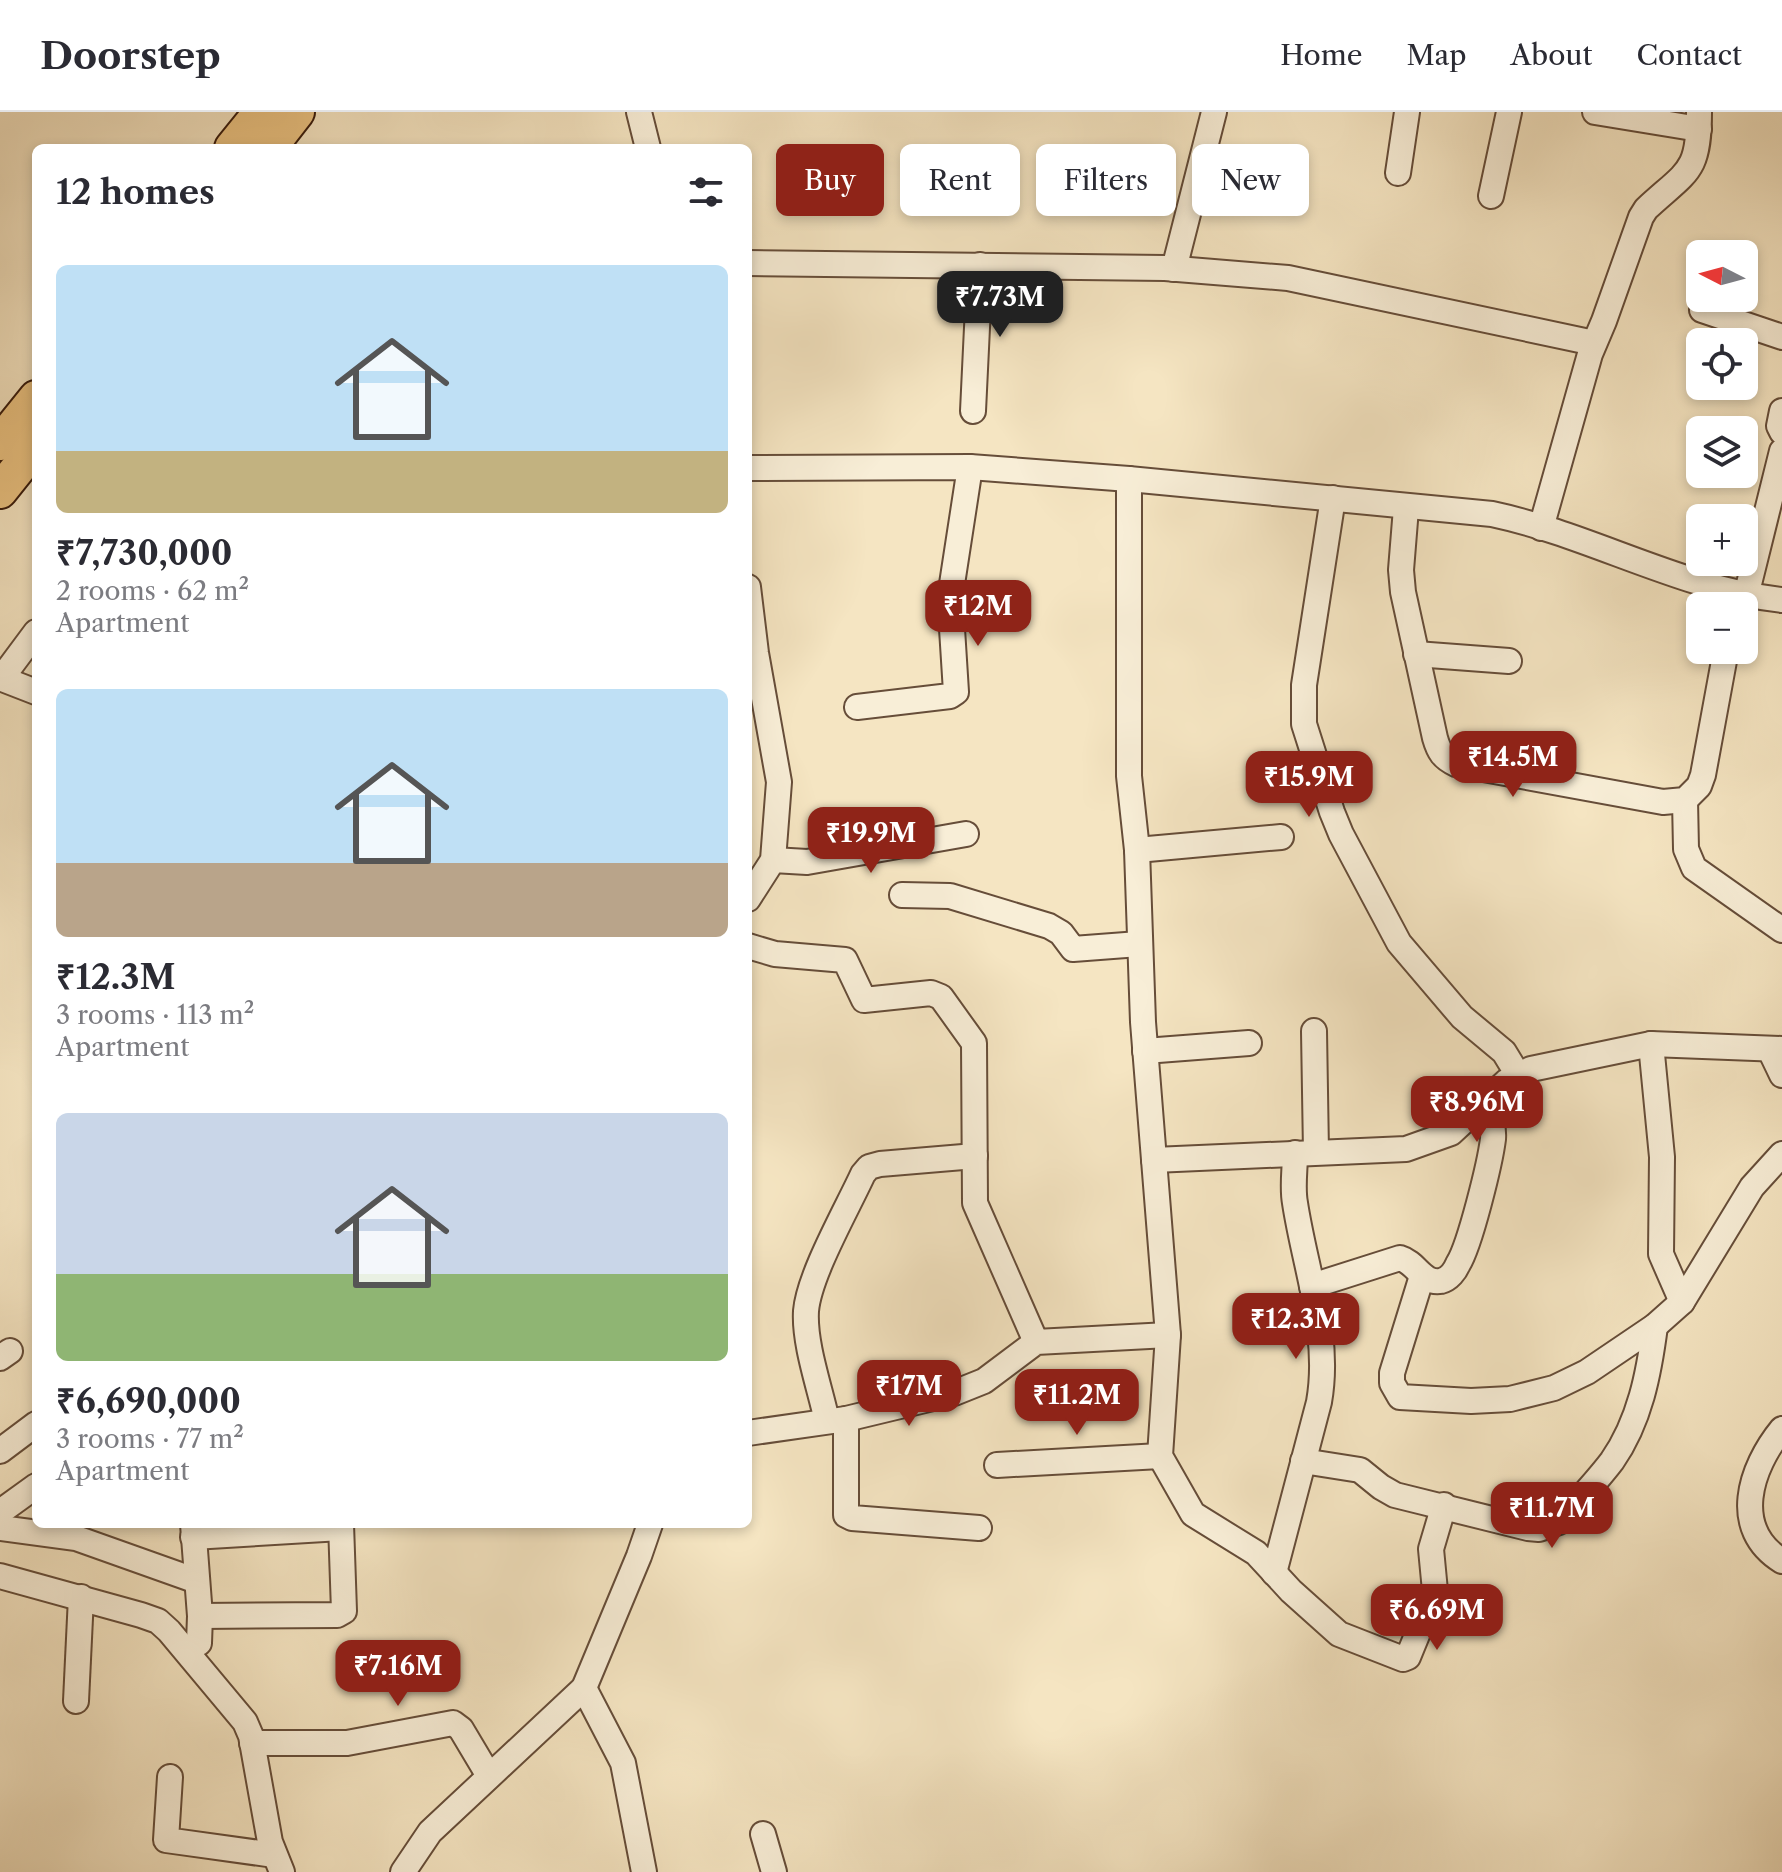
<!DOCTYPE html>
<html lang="en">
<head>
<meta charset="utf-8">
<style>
  :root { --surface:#fff; --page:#f2f2f3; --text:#2b2b33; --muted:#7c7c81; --line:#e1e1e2; --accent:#8f2418 }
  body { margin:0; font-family:"Libre Caslon Text",serif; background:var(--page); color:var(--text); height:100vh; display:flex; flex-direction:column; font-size:30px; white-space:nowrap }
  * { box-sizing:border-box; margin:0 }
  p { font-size:26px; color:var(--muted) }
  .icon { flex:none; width:44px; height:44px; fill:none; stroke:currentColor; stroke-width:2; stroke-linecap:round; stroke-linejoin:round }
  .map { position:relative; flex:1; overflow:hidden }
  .sheet { position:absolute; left:32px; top:32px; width:720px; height:1384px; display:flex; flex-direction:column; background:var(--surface); border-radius:12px; box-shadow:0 4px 12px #0003 }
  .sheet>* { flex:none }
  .top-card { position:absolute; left:776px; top:32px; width:760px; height:72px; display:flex; gap:16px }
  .needle { width:52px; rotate:276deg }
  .controls { position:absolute; left:1686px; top:128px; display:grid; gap:16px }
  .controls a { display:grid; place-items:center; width:72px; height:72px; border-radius:12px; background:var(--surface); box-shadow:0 4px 12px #0003; font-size:40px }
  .price { position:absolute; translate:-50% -68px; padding:0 18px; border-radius:16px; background:var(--accent); color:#fff; font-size:26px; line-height:52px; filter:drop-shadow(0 2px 4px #0008) }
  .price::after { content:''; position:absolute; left:50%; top:48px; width:24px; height:18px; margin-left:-12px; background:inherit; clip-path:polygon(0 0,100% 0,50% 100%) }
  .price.on { background:#222; color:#fff }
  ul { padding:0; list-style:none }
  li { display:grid; align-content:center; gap:16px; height:424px; padding:0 24px }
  li span { display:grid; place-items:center; height:248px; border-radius:12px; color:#555 }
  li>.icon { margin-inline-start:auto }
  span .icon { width:144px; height:144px; fill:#fffc; stroke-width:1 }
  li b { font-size:34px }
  h2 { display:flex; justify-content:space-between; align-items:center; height:96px; padding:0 24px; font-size:34px }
  .tag { padding:0 28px; border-radius:12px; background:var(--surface); box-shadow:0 4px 12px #0003; font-size:28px; line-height:72px }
  .tag.on { background:var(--accent); color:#fff }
  header { display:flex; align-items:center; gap:48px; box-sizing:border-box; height:112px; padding:0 40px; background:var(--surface); border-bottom:2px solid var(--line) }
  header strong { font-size:38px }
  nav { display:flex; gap:44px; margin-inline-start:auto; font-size:28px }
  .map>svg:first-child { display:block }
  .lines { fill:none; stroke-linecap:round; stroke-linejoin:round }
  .minor-casing { stroke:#664d39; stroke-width:28 }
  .highway-casing { stroke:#371a0b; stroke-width:38 }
  .minor { stroke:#f8eed7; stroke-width:24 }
  .highway { stroke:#eac281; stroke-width:34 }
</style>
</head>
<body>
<header>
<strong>Doorstep</strong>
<nav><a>Home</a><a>Map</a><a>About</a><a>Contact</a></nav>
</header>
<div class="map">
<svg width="1782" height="1760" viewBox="0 0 1782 1760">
  <rect width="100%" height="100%" fill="#f5e5c2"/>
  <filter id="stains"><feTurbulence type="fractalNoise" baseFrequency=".0025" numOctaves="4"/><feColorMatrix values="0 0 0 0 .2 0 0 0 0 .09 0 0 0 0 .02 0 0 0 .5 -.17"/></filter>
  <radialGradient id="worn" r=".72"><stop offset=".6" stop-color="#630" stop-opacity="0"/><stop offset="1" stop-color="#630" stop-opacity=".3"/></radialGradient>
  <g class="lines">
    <defs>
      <g id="minor">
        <polyline points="639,0 648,36"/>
        <polyline points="1595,0 1699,17"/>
        <polyline points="1398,61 1407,0"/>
        <polyline points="1491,84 1509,0"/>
        <polyline points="748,151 1165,156 1288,166 1594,231"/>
        <polyline points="1174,157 1214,0"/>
        <polyline points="1702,198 1782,225"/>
        <polyline points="973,299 980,153"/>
        <polyline points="1782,299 1779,314 1782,320"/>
        <path d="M748,356L970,355L1129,367L1492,402C1591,423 1681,477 1782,488"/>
        <polyline points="1129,367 1129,664 1137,738 1143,910 1168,1223 1160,1344 1193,1402 1256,1441 1291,1479 1339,1522 1403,1547 1408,1545 1435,1479 1431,1437 1444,1393"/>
        <polyline points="1333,386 1304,573 1304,612 1332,700 1341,722 1399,831 1462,905 1504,940 1518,963"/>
        <path d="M1406,396L1401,458L1403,480L1435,626C1439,640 1443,646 1456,652L1663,690L1685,688L1699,674L1703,663L1726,538"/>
        <path d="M1541,416L1590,242L1604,209L1641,105L1646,97C1688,58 1699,61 1699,0"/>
        <polyline points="748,475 756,541 779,670 773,748 748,787"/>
        <polyline points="1746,484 1782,339"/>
        <polyline points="1416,542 1509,549"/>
        <polyline points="0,566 36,580"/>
        <polyline points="1,567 36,520"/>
        <polyline points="857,595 950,584 956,580 950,485 970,355"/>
        <polyline points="1685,688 1686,737 1694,756 1782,818"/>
        <polyline points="1137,738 1281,725"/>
        <polyline points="773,748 807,750 966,722"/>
        <polyline points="902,783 950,784 1049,814 1061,821 1073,837 1139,832"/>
        <polyline points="748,834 775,842 845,848 864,888 931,881 941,885 974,931 975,1091 1036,1230"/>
        <polyline points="1314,919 1316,1040"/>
        <polyline points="1651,932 1662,1045 1661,1142 1682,1190"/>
        <polyline points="1770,938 1782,963"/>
        <polyline points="1145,939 1249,931"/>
        <polyline points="1154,1048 1406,1037 1451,1021 1506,970 1531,957 1651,932 1782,937"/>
        <polyline points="1422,1164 1392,1261 1392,1271 1400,1285 1471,1289 1510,1287 1554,1276 1587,1260 1655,1214 1682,1190 1752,1075 1782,1042"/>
        <path d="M1312,1174L1400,1146C1417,1151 1422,1172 1441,1169C1449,1167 1455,1159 1458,1152C1470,1133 1490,1051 1493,1027C1494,1015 1490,1003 1486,991"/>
        <polyline points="0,1246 10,1239"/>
        <polyline points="846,1307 846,1403 852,1406 979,1416"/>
        <path d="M827,1309C820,1276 804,1232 806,1199C809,1163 847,1097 863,1062L869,1055L880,1052L975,1044"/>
        <path d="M1782,1317C1750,1356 1730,1417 1782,1449"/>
        <polyline points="748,1321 846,1307 954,1281 984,1269 1036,1230 1168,1223"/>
        <polyline points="0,1339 36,1312"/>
        <path d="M1303,1349L1360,1358L1381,1375L1395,1383L1528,1416L1539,1417L1559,1410C1577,1390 1596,1370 1612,1349C1640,1309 1649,1261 1655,1214"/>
        <polyline points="997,1353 1160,1344"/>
        <polyline points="0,1400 36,1374"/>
        <polyline points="193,1412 200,1504 199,1531"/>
        <polyline points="0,1416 76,1426 197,1469"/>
        <polyline points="193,1425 341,1416"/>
        <path d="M1274,1461L1319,1290C1331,1223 1305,1157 1295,1091C1292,1075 1295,1058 1295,1041"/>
        <polyline points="0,1464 141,1503 158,1509 169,1519 245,1610 251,1624 270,1730 282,1760"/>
        <polyline points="200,1504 337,1503 344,1499 341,1412"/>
        <polyline points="584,1576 623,1651 644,1760"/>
        <polyline points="76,1589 81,1485"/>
        <polyline points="252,1631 347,1631 453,1611 461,1617 489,1664"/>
        <polyline points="170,1665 166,1728 274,1743"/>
        <polyline points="763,1722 774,1760"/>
        <polyline points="403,1760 430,1720 584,1576 639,1444 650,1412"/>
      </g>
      <g id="highway">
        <polyline points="232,36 261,0"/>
        <polyline points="269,36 297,0"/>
        <polyline points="0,331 36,286"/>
        <polyline points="0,379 36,334"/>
      </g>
    </defs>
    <use href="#minor" class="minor-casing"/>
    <use href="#highway" class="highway-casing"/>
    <use href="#minor" class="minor"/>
    <use href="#highway" class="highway"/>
  </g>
  <rect width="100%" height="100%" filter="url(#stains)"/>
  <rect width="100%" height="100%" fill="url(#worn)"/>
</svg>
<div class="controls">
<a><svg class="needle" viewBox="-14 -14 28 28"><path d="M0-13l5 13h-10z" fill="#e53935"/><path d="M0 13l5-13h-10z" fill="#7c7c81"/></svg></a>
<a><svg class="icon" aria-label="locate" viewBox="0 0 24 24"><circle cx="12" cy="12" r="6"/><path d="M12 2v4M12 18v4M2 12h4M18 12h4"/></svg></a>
<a><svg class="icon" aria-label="layers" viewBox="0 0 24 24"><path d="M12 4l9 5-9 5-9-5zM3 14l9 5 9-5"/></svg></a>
<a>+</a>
<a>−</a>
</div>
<b class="price on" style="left:1000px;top:227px">₹7.73M</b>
<b class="price" style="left:978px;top:536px">₹12M</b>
<b class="price" style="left:1513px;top:687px">₹14.5M</b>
<b class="price" style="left:1309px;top:707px">₹15.9M</b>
<b class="price" style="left:871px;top:763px">₹19.9M</b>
<b class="price" style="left:1477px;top:1032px">₹8.96M</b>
<b class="price" style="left:1296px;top:1249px">₹12.3M</b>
<b class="price" style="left:909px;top:1316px">₹17M</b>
<b class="price" style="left:1077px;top:1325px">₹11.2M</b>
<b class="price" style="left:1552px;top:1438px">₹11.7M</b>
<b class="price" style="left:1437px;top:1540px">₹6.69M</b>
<b class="price" style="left:398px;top:1596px">₹7.16M</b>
<div class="top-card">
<a class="tag on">Buy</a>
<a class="tag">Rent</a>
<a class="tag">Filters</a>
<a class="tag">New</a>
</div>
<section class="sheet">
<h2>12 homes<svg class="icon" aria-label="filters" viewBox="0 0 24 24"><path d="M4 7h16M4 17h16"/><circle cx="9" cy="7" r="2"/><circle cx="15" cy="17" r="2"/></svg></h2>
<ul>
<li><span style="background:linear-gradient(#bfe0f5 75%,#c2b280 0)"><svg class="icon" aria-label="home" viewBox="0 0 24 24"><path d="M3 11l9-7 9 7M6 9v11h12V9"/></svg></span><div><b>₹7,730,000</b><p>2 rooms · 62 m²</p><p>Apartment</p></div></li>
<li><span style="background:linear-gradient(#bfe0f5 70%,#b9a48a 0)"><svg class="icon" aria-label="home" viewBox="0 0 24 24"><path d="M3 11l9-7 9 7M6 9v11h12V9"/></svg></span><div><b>₹12.3M</b><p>3 rooms · 113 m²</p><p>Apartment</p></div></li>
<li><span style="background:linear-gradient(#c9d6e8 65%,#8fb573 0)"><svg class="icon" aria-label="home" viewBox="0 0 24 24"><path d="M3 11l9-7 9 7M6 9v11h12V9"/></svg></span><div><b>₹6,690,000</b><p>3 rooms · 77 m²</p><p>Apartment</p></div></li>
</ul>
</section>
</div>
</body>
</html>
